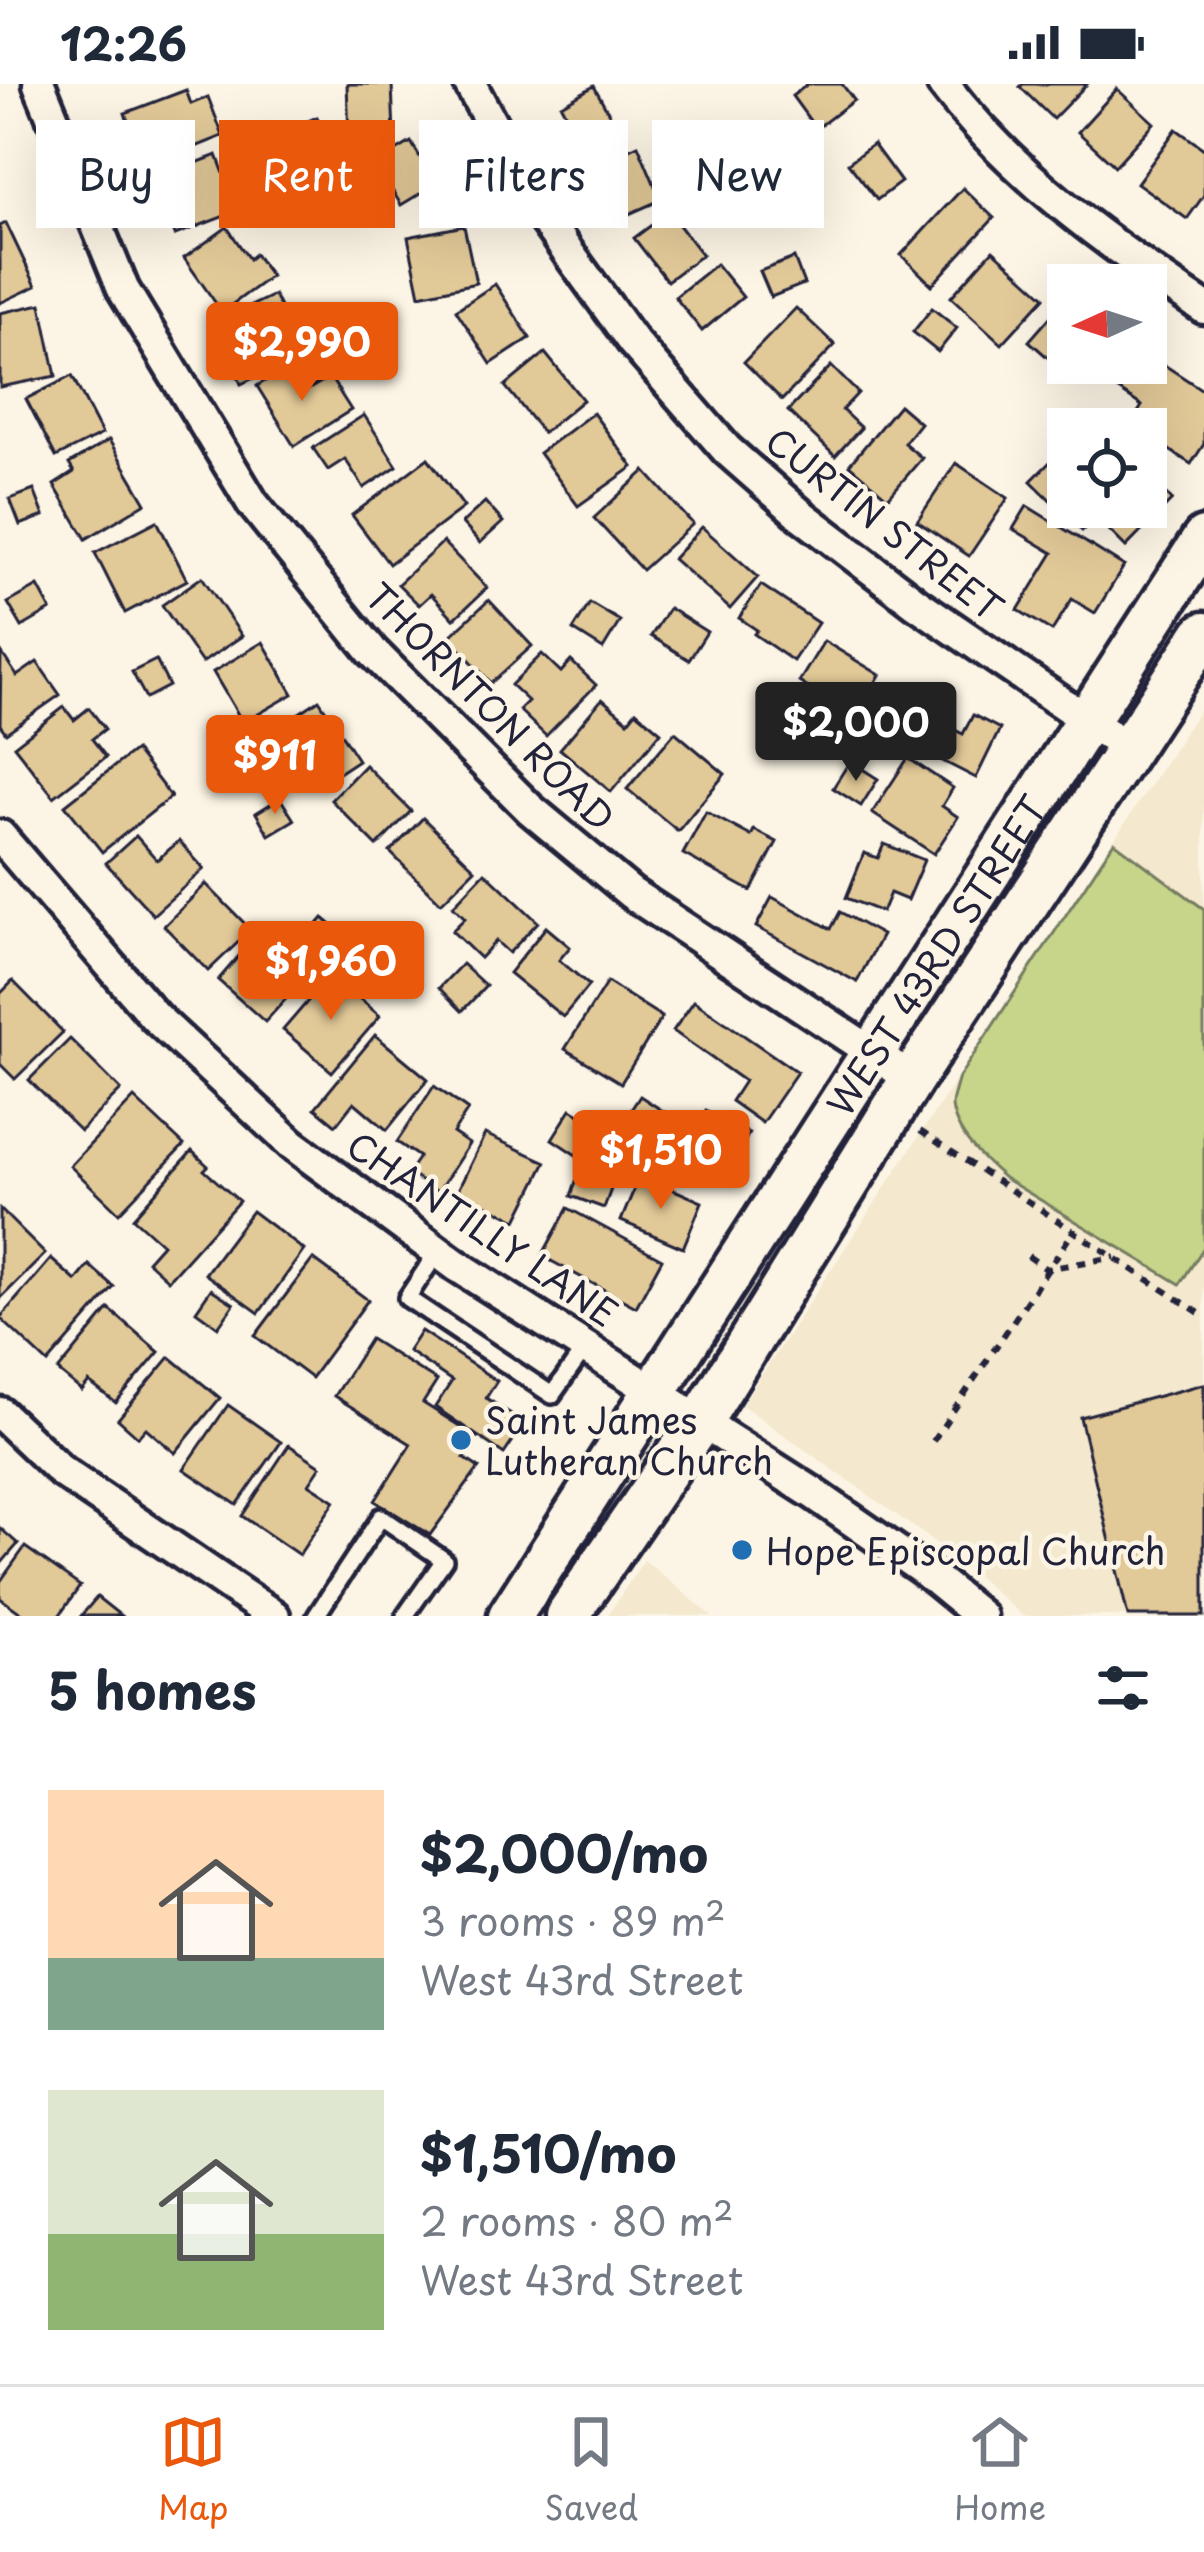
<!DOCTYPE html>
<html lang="en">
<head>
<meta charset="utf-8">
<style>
  :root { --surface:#fff; --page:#f2f2f3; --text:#1f2937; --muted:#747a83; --line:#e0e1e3; --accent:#ea580c }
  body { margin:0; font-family:"Playpen Sans",sans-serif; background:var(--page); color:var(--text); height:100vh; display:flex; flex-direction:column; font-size:45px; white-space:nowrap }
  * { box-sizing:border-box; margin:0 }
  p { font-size:39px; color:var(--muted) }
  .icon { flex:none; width:66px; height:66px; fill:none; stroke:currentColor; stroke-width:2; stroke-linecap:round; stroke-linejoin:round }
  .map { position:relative; height:1532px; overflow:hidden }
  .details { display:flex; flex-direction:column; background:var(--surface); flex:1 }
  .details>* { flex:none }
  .hud { position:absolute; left:36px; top:36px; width:1134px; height:108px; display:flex; gap:24px }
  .needle { width:78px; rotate:267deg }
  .fabs { position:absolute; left:1047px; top:180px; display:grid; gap:24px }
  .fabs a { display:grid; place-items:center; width:120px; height:120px; border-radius:0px; background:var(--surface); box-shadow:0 12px 48px #0002; font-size:60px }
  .price { position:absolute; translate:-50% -102px; padding:0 27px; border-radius:12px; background:var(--accent); color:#fff; font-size:39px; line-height:78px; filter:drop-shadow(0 3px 6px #0008) }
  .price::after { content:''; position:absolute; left:50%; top:72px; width:36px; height:27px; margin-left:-18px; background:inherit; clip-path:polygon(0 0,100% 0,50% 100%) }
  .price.current { background:#222; color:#fff }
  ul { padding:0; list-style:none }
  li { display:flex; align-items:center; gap:36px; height:300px; padding:0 48px }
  li span { display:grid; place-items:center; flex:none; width:336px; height:240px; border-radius:0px; color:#555 }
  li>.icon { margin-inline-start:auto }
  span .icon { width:144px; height:144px; fill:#fffc; stroke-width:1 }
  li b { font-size:51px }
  h2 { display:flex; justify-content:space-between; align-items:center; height:144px; padding:0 48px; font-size:51px }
  .tag { padding:0 42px; border-radius:0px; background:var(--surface); box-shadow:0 12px 48px #0002; font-size:42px; line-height:108px }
  .tag.current { background:var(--accent); color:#fff }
  .status { display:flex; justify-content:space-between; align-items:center; height:84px; padding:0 60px; background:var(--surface); direction:ltr }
  .status svg { height:33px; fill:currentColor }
  .tabs { display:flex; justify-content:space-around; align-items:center; height:168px; border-top:3px solid var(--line); background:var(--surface); font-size:33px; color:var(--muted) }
  .tabs a { display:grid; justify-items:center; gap:6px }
  .tabs .current { color:var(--accent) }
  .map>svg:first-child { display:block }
  .built { fill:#f4e8ce }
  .green { fill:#c6d589; stroke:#747c62; stroke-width:3 }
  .building { fill:#e2c998; stroke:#22223b; stroke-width:3 }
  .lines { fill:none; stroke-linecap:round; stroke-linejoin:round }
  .lane-casing { stroke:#22223b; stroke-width:24 }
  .street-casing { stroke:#22223b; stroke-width:39 }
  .secondary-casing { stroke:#22223b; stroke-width:51 }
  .path { stroke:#22223b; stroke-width:6; stroke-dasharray:9 9; stroke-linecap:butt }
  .lane { stroke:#fcf5e5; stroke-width:15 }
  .street { stroke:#fcf5e5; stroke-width:30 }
  .secondary { stroke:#fcf5e5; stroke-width:42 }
  .poi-dot { fill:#1f6fb2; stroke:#fcf5e5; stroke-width:4.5 }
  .labels { text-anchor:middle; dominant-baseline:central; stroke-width:9; stroke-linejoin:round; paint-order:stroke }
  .street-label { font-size:36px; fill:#22223b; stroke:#fcf5e5 }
  .poi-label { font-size:36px; fill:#22223b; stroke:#fcf5e5; text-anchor:start }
</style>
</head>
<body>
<div class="status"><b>12:26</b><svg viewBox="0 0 49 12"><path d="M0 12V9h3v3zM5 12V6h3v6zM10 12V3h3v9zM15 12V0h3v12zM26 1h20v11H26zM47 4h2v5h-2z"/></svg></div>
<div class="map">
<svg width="1204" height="1532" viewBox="0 0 1204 1532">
  <rect width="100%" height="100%" fill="#fcf5e5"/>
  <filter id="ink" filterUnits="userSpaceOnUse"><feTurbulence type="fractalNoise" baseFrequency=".00833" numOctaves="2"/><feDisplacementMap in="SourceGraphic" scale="24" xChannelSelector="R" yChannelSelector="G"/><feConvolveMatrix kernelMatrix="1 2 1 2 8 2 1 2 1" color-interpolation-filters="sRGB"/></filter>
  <g filter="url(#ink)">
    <g class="built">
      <polygon points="1204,619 1204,1532 1023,1532 946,1466 742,1321"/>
      <polygon points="644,1476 712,1532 607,1532"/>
    </g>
    <path class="green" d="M1114,758L1204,825V1163L1180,1200L1004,1094C984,1077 955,1050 952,1022C952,1014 957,1001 959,993Z"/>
    <g class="building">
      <polygon points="347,0 392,0 394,51 349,52"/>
      <polygon points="808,0 842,0 854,16 816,45 792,12"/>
      <polygon points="1023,0 1087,0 1053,35 1020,3"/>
      <polygon points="594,2 618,46 584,64 561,21"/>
      <polygon points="1117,5 1154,39 1115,82 1078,48"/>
      <polygon points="186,6 191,20 208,13 223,52 146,83 125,29"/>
      <polygon points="317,33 331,64 306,75 292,44"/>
      <polygon points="1176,45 1204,65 1204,111 1187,135 1137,99"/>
      <polygon points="411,58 436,100 401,121 376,79"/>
      <polygon points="873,60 901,98 877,116 848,79"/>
      <polygon points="638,61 661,116 622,133 597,80"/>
      <polygon points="217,71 238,127 175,151 154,95"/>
      <polygon points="963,104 994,134 932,201 901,171"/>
      <polygon points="669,128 702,171 667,197 634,154"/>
      <polygon points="6,139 36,202 0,219 0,142"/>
      <polygon points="464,142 476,199 420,211 408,153"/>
      <polygon points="227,143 249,175 255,170 271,192 222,228 184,174"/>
      <polygon points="993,166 1045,213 1002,260 951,213"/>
      <polygon points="794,174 804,200 771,213 760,187"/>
      <polygon points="716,180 743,213 702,247 675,213"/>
      <polygon points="495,200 530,254 491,280 456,226"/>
      <polygon points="274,211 303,271 241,300 233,281 251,272 244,258 231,263 219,237"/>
      <polygon points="41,220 56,292 0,303 0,229"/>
      <polygon points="796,224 835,261 782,316 744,278"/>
      <polygon points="932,224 957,244 938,268 913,248"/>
      <polygon points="1058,224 1068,233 1068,279 1097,279 1078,300 1029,257"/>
      <polygon points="545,269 583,316 543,349 505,302"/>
      <polygon points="1146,269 1204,307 1204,360 1191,380 1146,351 1146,345 1130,341 1142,322 1108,299 1121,279 1146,279"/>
      <polygon points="292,280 309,305 330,293 351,326 294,362 257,302"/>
      <polygon points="831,282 858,309 842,326 861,344 835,372 788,327"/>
      <polygon points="72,292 102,350 56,373 26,315"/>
      <polygon points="899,321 920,339 904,359 922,374 888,414 849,381"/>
      <polygon points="593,329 633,383 578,422 539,369"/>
      <polygon points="364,331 397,382 364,404 345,375 328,386 313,364"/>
      <polygon points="109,356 146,419 86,455 54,401 74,388 69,380"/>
      <polygon points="1056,372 1068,384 1068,423 1146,423 1146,391 1172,416 1126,463 1096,433 1082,447 1031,397"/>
      <polygon points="428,374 464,423 389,480 352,431"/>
      <polygon points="956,379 1008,414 969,472 917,437"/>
      <polygon points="645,387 693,440 642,486 594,434"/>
      <polygon points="34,406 44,432 20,441 10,415"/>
      <polygon points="485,418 503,438 480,459 462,439"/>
      <polygon points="1027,422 1124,482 1095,529 1072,515 1052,547 1018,526 1053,469 1013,445"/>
      <polygon points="157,437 187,496 125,529 95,469"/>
      <polygon points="702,443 758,493 730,525 673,475"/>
      <polygon points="443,458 487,504 454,535 431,510 419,521 398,500"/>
      <polygon points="202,493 242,552 202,579 162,521"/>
      <polygon points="761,501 818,539 793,577 754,550 757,546 739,534"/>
      <polygon points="38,502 51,526 22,543 8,519"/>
      <polygon points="489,516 532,562 491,599 449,553"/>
      <polygon points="590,519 620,537 603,565 573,546"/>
      <polygon points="669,524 707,548 689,576 651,552"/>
      <polygon points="824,557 880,591 849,643 813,621 819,611 799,598"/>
      <polygon points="263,558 293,610 243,639 213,588"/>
      <polygon points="1,568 17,592 37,578 60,611 6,649 0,641"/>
      <polygon points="542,570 561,588 571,577 596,601 546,652 519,626 528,617 511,601"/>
      <polygon points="156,576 169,602 146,614 132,588"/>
      <polygon points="896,601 921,614 915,626 963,650 973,631 1000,645 976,694 876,643"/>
      <polygon points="602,615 628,637 636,627 661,648 611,708 560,665"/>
      <polygon points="319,616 358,676 317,703 278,643"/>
      <polygon points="64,623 74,636 89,624 105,645 92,655 106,673 54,713 14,662"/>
      <polygon points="675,648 725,690 678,747 627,705"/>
      <polygon points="135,666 171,713 102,768 65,721"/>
      <polygon points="908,674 953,704 942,722 958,733 934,770 872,729"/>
      <polygon points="850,677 878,695 861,722 833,704"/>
      <polygon points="365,681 411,727 377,762 331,716"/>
      <polygon points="280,714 294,736 269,751 256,729"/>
      <polygon points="706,728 751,752 754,746 777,758 751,807 683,770"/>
      <polygon points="423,734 475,785 441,819 390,768"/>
      <polygon points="136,752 157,776 179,757 204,785 153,831 106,779"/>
      <polygon points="884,760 924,776 907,816 890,809 882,828 846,814 864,769 878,774"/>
      <polygon points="485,788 538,838 509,869 496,857 480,874 452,847 465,834 453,822"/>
      <polygon points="206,800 251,846 208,887 164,842"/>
      <polygon points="772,813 831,845 840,828 882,851 857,898 756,843"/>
      <polygon points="323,834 346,853 325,880 301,860"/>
      <polygon points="546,843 570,863 559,876 589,901 563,933 509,889"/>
      <polygon points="257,851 276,868 264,881 293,907 265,938 218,896"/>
      <polygon points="462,880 486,902 462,927 439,904"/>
      <polygon points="331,890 380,932 332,988 283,946"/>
      <polygon points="13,897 63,948 15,995 0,980 0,910"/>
      <polygon points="607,898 662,933 621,999 565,965"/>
      <polygon points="694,917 797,988 762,1039 731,1017 744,997 673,947"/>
      <polygon points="375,951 428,995 387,1046 354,1018 336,1041 315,1024"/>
      <polygon points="70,955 121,1006 80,1047 29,996"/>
      <polygon points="434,1002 468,1026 453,1049 469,1060 438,1108 408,1089 419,1073 397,1058"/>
      <polygon points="640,1012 669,1031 648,1063 619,1044"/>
      <polygon points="134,1014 184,1061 119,1129 70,1082"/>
      <polygon points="571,1025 595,1040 576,1071 552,1055"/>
      <polygon points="706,1026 749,1049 724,1097 681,1075"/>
      <polygon points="485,1050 546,1078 517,1136 458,1106"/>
      <polygon points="192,1067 208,1082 204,1086 239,1117 168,1196 147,1177 162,1160 133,1134"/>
      <polygon points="580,1086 614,1097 604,1124 571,1112"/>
      <polygon points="640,1091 702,1118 683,1164 621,1137"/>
      <polygon points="568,1124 662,1175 636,1223 542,1172"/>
      <polygon points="0,1125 45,1170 0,1215"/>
      <polygon points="252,1127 304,1166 259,1229 205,1190"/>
      <polygon points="51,1175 76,1197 89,1181 114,1203 48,1279 0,1234"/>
      <polygon points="313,1175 368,1216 311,1294 255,1252"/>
      <polygon points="211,1205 234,1220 218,1243 196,1227"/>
      <polygon points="109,1225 159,1268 116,1319 89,1298 82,1307 58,1287"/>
      <polygon points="421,1247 497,1297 486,1314 525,1339 504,1370 435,1323 452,1297 408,1267"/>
      <polygon points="370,1255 437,1297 423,1319 477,1353 464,1374 479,1384 430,1451 375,1417 411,1360 334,1312"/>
      <polygon points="170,1273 220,1314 175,1369 146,1344 138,1353 118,1335"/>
      <polygon points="1204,1300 1204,1532 1128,1532 1080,1333"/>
      <polygon points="228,1321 281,1358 237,1421 184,1385"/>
      <polygon points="289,1361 321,1382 309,1400 335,1417 299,1471 242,1432"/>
      <polygon points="0,1444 18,1460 0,1481"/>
      <polygon points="25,1463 80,1502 59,1532 25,1532 0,1514 0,1498"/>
      <polygon points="97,1513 121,1532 81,1532"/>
    </g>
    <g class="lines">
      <defs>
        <g id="lane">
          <polyline points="438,1167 407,1214 552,1311 586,1263"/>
          <polyline points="316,1532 381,1433 444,1476 405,1532"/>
        </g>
        <g id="street">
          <polyline points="39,0 123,205 253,420 372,567 530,725 631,809 912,995"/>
          <polyline points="470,0 541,131 633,258 727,366 801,431 916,519 1128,664"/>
          <path d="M943,0C1014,93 1108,159 1204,224"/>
          <polyline points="0,752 155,933 292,1060 456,1181 813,1409 925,1487 980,1532"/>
          <polyline points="0,1329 62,1388 274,1532"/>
        </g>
        <g id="secondary">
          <path id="s1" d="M510,1532L1204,455"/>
          <polyline points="567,1532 702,1335 912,995 1204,550"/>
        </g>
      </defs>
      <use href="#lane" class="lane-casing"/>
      <use href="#street" class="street-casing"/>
      <use href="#secondary" class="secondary-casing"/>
      <g class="path">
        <polyline points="920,1047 1204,1232"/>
        <polyline points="1028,1172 1046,1185 1115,1173"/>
        <polyline points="933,1357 1075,1145"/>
      </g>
      <use href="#lane" class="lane"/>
      <use href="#street" class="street"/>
      <use href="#secondary" class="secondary"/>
    </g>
  </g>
  <g class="poi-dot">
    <circle cx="461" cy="1356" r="12"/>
    <circle cx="742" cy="1466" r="12"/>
  </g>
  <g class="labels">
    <g class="street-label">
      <text transform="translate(885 439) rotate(38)">CURTIN STREET</text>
      <text transform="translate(491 622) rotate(45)">THORNTON ROAD</text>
      <text stroke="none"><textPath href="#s1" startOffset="786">WEST 43RD STREET</textPath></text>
      <text transform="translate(483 1144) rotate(34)">CHANTILLY LANE</text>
    </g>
    <g class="poi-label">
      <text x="485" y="1335">Saint James<tspan x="485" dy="41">Lutheran Church</tspan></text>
      <text x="766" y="1466">Hope Episcopal Church</text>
    </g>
  </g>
</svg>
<div class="fabs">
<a><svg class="needle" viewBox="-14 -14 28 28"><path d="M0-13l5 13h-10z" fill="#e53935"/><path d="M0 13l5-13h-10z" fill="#747a83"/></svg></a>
<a><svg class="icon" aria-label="locate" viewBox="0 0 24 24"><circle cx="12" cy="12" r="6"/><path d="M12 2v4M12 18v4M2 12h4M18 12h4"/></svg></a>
</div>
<b class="price" style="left:302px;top:320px">$2,990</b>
<b class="price current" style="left:856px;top:700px">$2,000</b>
<b class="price" style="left:275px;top:733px">$911</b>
<b class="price" style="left:331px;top:939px">$1,960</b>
<b class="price" style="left:661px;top:1128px">$1,510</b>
<div class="hud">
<a class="tag">Buy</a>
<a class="tag current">Rent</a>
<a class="tag">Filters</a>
<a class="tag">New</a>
</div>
</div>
<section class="details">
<h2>5 homes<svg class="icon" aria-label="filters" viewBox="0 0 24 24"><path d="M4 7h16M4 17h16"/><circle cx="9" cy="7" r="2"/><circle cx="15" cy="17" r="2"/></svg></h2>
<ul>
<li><span style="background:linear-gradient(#ffd9b3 70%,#7fa58c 0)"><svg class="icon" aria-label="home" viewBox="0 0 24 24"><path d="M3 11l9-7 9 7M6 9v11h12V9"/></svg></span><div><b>$2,000/mo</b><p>3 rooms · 89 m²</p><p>West 43rd Street</p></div></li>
<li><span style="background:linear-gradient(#dfe7d0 60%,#8fb573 0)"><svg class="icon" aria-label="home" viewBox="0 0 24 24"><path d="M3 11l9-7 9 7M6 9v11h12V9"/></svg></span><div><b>$1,510/mo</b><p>2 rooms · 80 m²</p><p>West 43rd Street</p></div></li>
</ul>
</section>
<nav class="tabs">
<a class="current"><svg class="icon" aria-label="map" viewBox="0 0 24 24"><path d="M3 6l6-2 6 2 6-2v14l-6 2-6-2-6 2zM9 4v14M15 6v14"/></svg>Map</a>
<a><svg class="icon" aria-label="saved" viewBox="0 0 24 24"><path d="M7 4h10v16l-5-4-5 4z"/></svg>Saved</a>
<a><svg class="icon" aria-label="home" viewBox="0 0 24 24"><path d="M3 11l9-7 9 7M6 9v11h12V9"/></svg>Home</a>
</nav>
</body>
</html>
